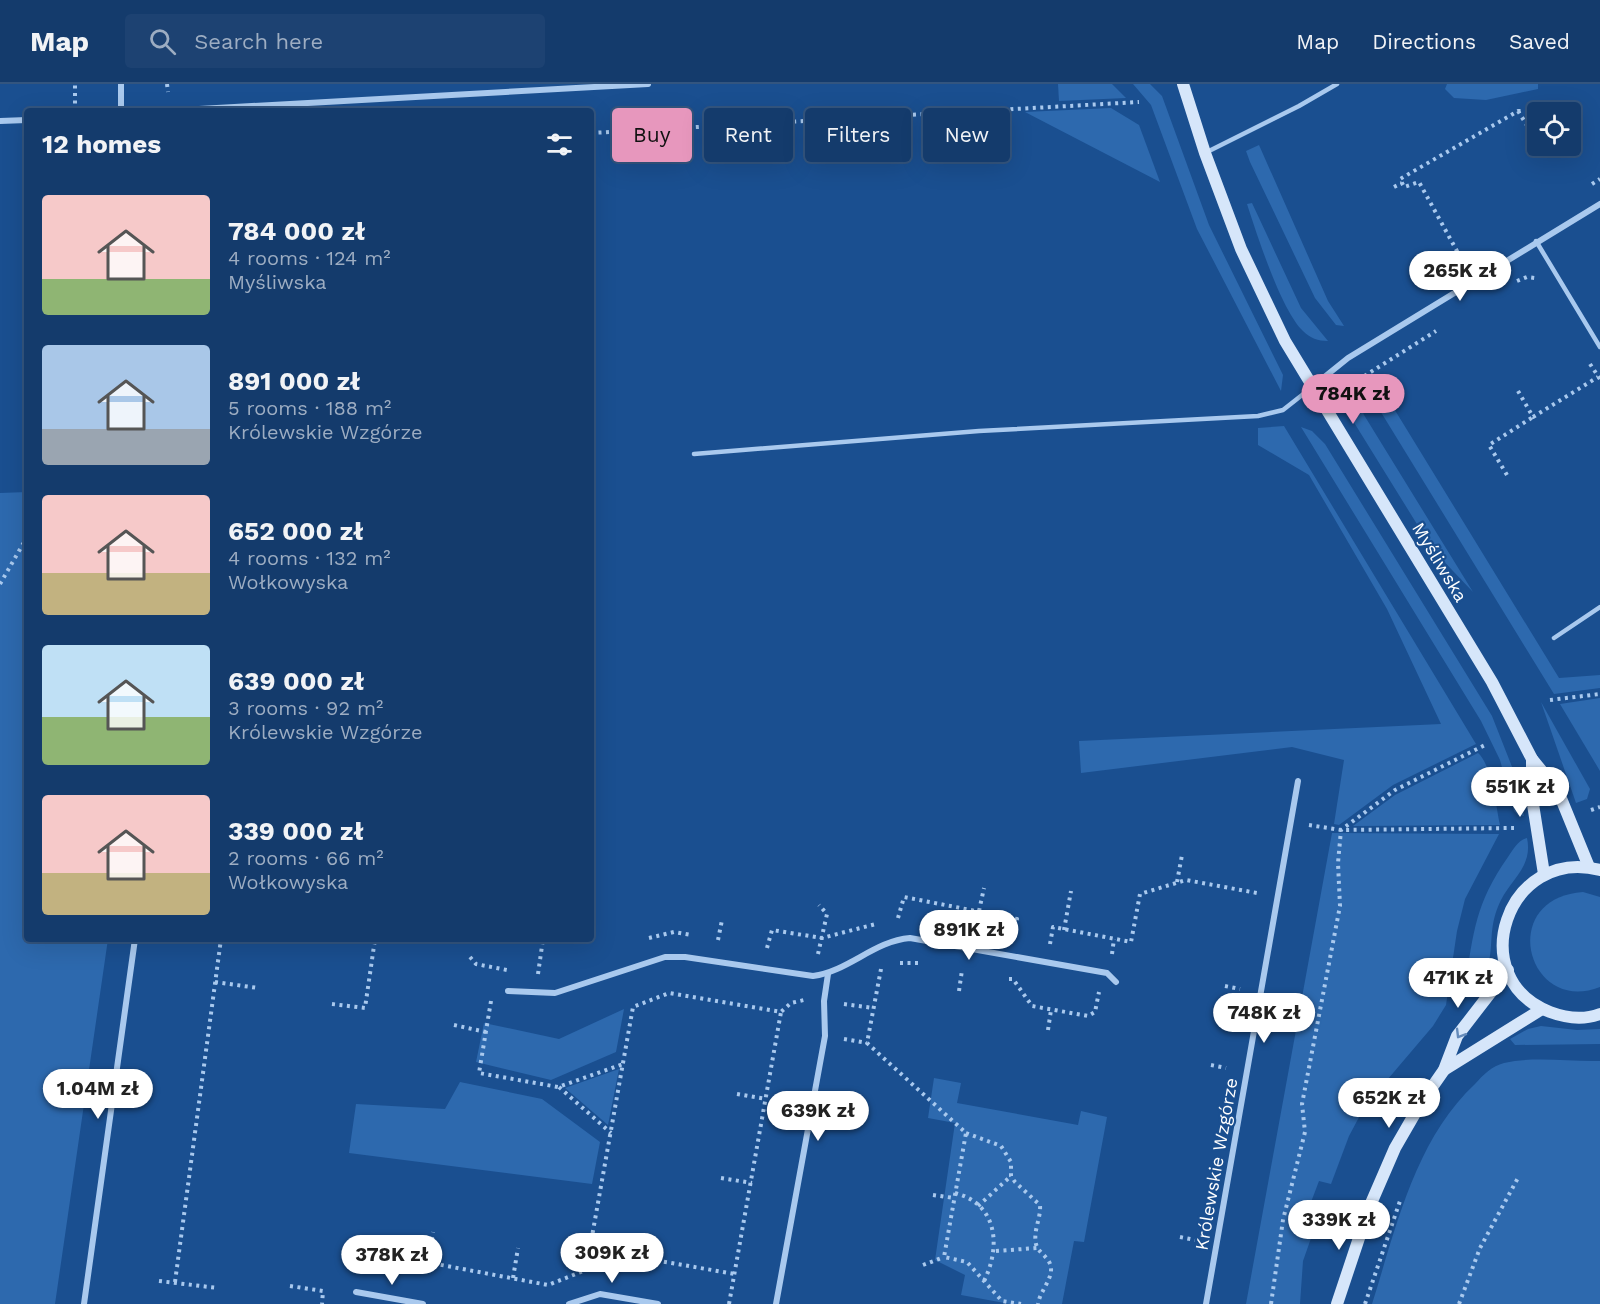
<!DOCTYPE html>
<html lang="en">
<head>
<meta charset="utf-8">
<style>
  :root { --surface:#143b6c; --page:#1d4272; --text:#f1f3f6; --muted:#9dadc2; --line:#33557f; --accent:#e797bd }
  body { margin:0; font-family:"Work Sans",sans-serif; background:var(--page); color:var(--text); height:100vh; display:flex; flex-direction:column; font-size:22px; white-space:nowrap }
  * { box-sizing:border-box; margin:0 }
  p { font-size:20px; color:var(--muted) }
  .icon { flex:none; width:33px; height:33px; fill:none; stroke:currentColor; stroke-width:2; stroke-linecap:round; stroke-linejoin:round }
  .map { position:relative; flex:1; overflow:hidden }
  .sheet { position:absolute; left:24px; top:24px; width:570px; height:834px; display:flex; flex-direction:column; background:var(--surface); border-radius:6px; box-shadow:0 6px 24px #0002,0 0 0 2px var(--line) }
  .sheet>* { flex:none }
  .banner { position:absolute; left:612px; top:24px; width:570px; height:54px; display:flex; gap:12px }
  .tools { position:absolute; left:1527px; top:18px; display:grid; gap:12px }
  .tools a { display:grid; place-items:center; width:54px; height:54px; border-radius:6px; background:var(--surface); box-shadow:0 6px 24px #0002,0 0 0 2px var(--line); font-size:30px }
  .price { position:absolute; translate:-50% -51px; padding:0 14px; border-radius:21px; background:#fff; color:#222; font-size:20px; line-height:39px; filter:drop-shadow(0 2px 3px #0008) }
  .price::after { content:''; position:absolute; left:50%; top:36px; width:18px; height:14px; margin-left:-9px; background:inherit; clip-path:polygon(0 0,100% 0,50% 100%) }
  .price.selected { background:var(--accent); color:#111 }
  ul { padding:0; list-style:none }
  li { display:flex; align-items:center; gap:18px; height:150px; padding:0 18px }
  li span { display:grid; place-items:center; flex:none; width:168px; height:120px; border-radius:6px; color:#555 }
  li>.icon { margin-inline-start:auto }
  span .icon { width:72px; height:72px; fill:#fffc; stroke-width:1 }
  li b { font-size:26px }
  h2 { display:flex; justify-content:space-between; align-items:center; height:72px; padding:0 18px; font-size:26px }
  .pill { padding:0 21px; border-radius:6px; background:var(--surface); box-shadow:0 6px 24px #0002,0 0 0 2px var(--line); font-size:21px; line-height:54px }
  .pill.selected { background:var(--accent); color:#111 }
  header { display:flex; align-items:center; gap:36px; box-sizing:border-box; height:84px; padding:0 30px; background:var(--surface); border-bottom:2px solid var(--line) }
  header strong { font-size:28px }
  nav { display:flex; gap:33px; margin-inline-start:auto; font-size:21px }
  .search { width:420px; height:54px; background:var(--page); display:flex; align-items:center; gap:15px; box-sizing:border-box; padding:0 21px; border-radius:6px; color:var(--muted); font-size:22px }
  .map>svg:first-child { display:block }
  .green { fill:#2d69ae }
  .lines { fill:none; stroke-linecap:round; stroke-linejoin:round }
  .path { stroke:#a9c9ee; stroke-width:4; stroke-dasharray:3 4.5; stroke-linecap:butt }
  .lane { stroke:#a9c9ee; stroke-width:4.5 }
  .street { stroke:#a9c9ee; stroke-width:6 }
  .secondary { stroke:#d6e6fa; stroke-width:12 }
  .oneway { stroke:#658bba }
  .labels { text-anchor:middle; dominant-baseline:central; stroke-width:4.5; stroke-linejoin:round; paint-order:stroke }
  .street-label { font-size:18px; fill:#fff; stroke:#1a4f90 }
</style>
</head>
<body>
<header>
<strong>Map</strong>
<div class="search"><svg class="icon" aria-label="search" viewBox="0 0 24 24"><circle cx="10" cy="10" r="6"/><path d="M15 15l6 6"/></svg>Search here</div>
<nav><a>Map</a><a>Directions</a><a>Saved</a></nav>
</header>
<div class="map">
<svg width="1600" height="1220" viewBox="0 0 1600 1220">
  <rect width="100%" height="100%" fill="#1a4f90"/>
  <g class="green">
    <polygon points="1058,0 1112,0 1126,14 1059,17"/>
    <polygon points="1133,0 1150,0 1162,12 1209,141 1283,291 1281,307 1197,145 1151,21"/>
    <polygon points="1447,0 1538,0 1538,5 1486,16 1454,14 1445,5"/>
    <polygon points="1111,24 1139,41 1160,98 1025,28"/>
    <polygon points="1259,61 1328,217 1344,242 1336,241 1315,214 1250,78 1246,67"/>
    <path d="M1252,119L1301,224L1328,257C1318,257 1310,254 1303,247C1281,226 1257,151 1247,120Z"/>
    <polygon points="1374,292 1559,594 1600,591 1600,604 1554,610 1379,325 1371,306"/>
    <polygon points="1351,298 1364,331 1473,508 1433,466 1350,332 1347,322"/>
    <polygon points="1284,342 1476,660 1393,701 1339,741 1334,740 1344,676 1292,663 1081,689 1079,657 1441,640 1387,525 1309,391 1258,361 1258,344"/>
    <polygon points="1301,343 1312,347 1325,360 1492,632 1518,698 1524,732 1518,731 1514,727 1500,676 1481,637"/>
    <polygon points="27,408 27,855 108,855 55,1220 0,1220 0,409"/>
    <polygon points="1600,614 1600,687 1560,620"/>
    <polygon points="1541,618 1590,705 1587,715 1576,719"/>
    <path d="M1478,669C1492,681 1496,723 1500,741L1353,742L1395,711Z"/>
    <polygon points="1332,749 1499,750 1465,815 1457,847 1446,921 1433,942 1365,1022 1349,1052 1331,1100 1319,1097 1305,1134 1316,1140 1303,1177 1300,1220 1246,1220"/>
    <path d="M1527,754C1533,782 1512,794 1501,816C1482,854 1503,875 1471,912L1465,901C1474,847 1475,820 1508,773C1513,766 1518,756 1527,754Z"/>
    <path d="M1583,808L1600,813V903C1527,932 1496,814 1583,808Z"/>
    <polygon points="624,925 616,968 551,996 476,978 484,939 559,955"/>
    <polygon points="1541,942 1577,946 1600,945 1600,960 1515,961 1510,955 1528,945"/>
    <path d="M1600,977V1220H1372C1396,1144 1415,1056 1475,1000C1483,991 1492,982 1504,979C1534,972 1570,978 1600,977Z"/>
    <polygon points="619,985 608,1041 565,1004"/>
    <polygon points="934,994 961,999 957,1019 1078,1041 1081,1027 1107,1033 1084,1158 1074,1157 1062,1220 1010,1220 961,1211 965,1191 935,1176 955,1039 928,1034"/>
    <polygon points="460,998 542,1015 600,1058 592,1100 349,1069 356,1020 445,1025"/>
  </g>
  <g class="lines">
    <g class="path">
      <polyline points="167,0 168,8"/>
      <polyline points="75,27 75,0"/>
      <polyline points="1518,27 1528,43 1538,44"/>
      <polyline points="591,49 1139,18"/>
      <polyline points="1592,100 1600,95"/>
      <polyline points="1394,103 1402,99"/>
      <polyline points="1460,179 1463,178 1419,98 1404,103 1400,95 1518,27 1558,26 1559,28"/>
      <polyline points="1517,197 1527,193 1535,194"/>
      <polyline points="1590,280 1600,295"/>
      <polyline points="1358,296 1436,247"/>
      <polyline points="1518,307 1533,333 1598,293"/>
      <polyline points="1507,391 1489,361 1533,333"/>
      <polyline points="0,500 27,453"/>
      <polyline points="1550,616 1600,610"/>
      <polyline points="1591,726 1600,723"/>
      <polyline points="1309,741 1341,746 1514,744"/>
      <polyline points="1177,798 1182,771"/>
      <polyline points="979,827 984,804"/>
      <polyline points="898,834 904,813 1017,835 1013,854"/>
      <polyline points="1064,846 1071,807"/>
      <polyline points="649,854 674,848 691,851"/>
      <polyline points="718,856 722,836"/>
      <polyline points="1050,860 1053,843 1131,858 1140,810 1186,796 1257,809"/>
      <polyline points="767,864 772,846 822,854 876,840"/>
      <polyline points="818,870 827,830 819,821"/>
      <polyline points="1112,870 1114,855"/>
      <polyline points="470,873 476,880 507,886"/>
      <polyline points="900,879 922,879"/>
      <polyline points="881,885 867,959 966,1049 944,1173 967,1178 1002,1217 1021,1220"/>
      <polyline points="538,890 543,855"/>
      <polyline points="1009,895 1013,895 1032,922 1088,932 1095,928 1099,908"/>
      <polyline points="215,898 258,904"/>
      <polyline points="1225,902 1240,905"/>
      <polyline points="959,907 962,886"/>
      <polyline points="491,917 479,989 558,1003 623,980"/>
      <polyline points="332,920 365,924 375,855"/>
      <polyline points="844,920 873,924"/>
      <polyline points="454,941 486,948"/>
      <polyline points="1048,946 1051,926"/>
      <polyline points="844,955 867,959"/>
      <polyline points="1211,981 1226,984"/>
      <polyline points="559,1003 611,1049"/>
      <polyline points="737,1010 766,1015"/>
      <path d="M966,1049L1001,1062L1011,1078V1092L1015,1098L1040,1121C1041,1135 1033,1146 1036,1160C1038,1169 1050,1173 1051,1184C1052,1196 1040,1207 1038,1220"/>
      <polyline points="721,1094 752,1099"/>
      <path d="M955,1109C998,1120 1001,1163 984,1197"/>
      <polyline points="933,1111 954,1114"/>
      <polyline points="978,1122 1011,1092"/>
      <polyline points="1180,1153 1195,1156"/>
      <polyline points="590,1165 735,1190"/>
      <polyline points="367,1167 548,1201 586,1186 633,923 669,909 781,928 791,919 804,916"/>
      <polyline points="996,1167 1037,1164"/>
      <polyline points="428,1178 433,1148"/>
      <polyline points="923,1181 944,1173"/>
      <polyline points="513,1194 518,1164"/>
      <polyline points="159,1197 218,1204"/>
      <polyline points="175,1198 221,855"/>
      <polyline points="290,1202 323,1207 322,1220"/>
      <polyline points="729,1220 781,928"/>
      <polyline points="1271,1220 1283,1136 1305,1048 1302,1020 1340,822 1338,779 1341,746 1395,706 1485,661"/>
      <polyline points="1365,1220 1401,1114"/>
      <polyline points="1459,1220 1480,1164 1519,1092"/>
    </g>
    <g class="lane">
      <polyline points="1207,68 1299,22 1337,0"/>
      <polyline points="1536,157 1600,263"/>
      <polyline points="694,370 979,347 1258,332 1283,326 1311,304"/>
      <polyline points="1554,554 1600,523"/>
    </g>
    <g class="street">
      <polyline points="121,0 121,27"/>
      <polyline points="164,27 648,0"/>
      <polyline points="0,37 27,36"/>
      <polyline points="1312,303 1348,274 1600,120"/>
      <path d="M508,907L555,909L665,873H685L813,892C849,887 874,857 910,854L1107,889L1116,898"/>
      <polyline points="356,1208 423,1220"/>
      <polyline points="84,1220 135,855"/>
      <polyline points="569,1220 600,1210 658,1220"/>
      <polyline points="776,1220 825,952 824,917 828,890"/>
      <polyline points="1206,1220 1298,697"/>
    </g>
    <g class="secondary">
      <polyline points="1183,0 1205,69 1241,165 1285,257 1492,598 1532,675 1558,707 1589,783"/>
      <polyline points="1532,675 1532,714 1544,790"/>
      <path d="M1600,786C1506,762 1463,895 1550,928C1566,934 1584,936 1600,930"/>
      <polyline points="1444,986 1542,925"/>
      <polyline points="1337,1220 1369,1124 1395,1064 1421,1019 1444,986 1457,952 1508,886"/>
    </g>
  </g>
  <defs><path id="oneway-chevron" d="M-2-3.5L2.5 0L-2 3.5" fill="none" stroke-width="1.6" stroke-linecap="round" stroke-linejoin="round" transform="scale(1.5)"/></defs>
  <use class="oneway" href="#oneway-chevron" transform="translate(1460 950) rotate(121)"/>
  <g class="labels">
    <g class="street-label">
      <text transform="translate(1440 478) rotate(59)">Myśliwska</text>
      <text transform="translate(1216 1080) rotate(-80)">Królewskie Wzgórze</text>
    </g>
  </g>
</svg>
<div class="tools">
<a><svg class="icon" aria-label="locate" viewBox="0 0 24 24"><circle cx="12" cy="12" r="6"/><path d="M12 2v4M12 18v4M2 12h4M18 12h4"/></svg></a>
</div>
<b class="price" style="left:1460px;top:218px">265K zł</b>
<b class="price selected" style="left:1353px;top:341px">784K zł</b>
<b class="price" style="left:1520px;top:734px">551K zł</b>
<b class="price" style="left:969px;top:877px">891K zł</b>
<b class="price" style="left:1458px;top:925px">471K zł</b>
<b class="price" style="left:1264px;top:960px">748K zł</b>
<b class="price" style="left:98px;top:1036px">1.04M zł</b>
<b class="price" style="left:1389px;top:1045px">652K zł</b>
<b class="price" style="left:818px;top:1058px">639K zł</b>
<b class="price" style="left:1339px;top:1167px">339K zł</b>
<b class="price" style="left:612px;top:1200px">309K zł</b>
<b class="price" style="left:392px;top:1202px">378K zł</b>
<div class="banner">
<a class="pill selected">Buy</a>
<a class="pill">Rent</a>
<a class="pill">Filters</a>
<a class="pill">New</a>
</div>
<section class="sheet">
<h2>12 homes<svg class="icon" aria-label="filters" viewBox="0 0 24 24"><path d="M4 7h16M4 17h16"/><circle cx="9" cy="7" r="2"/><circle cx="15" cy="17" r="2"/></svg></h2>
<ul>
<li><span style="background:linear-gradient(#f6c9c9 70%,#8fb573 0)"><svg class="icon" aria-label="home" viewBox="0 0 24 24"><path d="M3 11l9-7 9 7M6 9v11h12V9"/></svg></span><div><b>784 000 zł</b><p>4 rooms · 124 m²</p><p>Myśliwska</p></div></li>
<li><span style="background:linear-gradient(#a9c7e8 70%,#9aa5b1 0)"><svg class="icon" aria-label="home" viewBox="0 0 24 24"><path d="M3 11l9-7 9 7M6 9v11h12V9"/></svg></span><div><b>891 000 zł</b><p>5 rooms · 188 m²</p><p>Królewskie Wzgórze</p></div></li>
<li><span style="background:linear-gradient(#f6c9c9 65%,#c2b280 0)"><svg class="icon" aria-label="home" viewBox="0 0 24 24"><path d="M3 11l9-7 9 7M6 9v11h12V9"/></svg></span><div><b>652 000 zł</b><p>4 rooms · 132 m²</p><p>Wołkowyska</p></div></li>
<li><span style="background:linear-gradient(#bfe0f5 60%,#8fb573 0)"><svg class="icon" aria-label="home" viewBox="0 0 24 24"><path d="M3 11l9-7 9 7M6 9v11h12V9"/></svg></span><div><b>639 000 zł</b><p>3 rooms · 92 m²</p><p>Królewskie Wzgórze</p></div></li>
<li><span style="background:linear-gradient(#f6c9c9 65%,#c2b280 0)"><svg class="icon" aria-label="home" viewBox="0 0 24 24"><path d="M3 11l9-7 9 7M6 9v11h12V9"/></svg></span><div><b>339 000 zł</b><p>2 rooms · 66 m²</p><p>Wołkowyska</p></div></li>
</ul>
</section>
</div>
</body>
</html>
